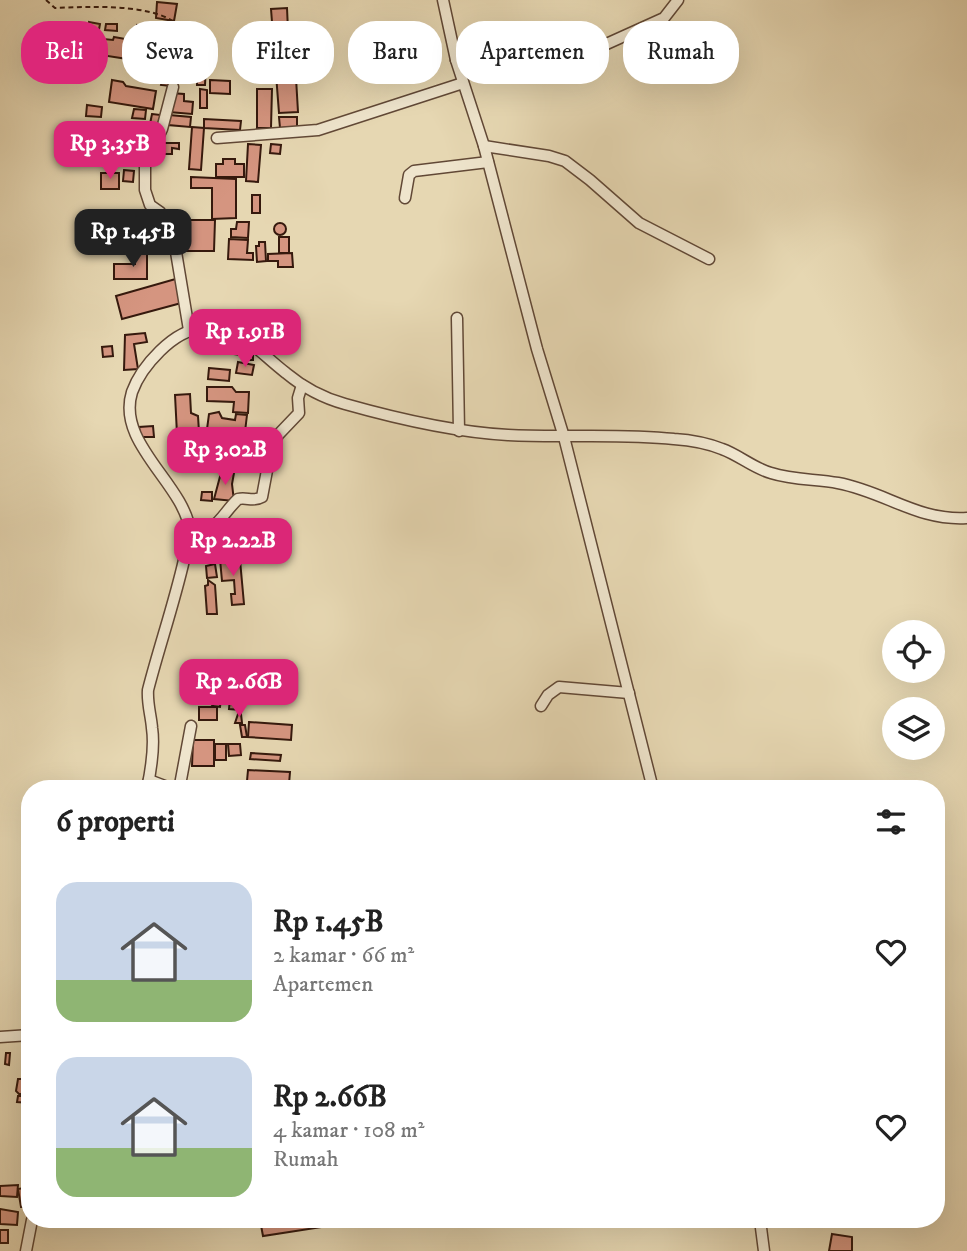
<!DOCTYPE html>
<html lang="id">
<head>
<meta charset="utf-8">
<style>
  :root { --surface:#fff; --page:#f2f2f2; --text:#222; --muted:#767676; --accent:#db2777 }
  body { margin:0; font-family:"IM FELL DW Pica",serif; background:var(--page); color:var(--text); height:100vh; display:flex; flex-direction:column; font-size:26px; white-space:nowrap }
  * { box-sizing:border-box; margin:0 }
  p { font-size:23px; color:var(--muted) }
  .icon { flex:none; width:38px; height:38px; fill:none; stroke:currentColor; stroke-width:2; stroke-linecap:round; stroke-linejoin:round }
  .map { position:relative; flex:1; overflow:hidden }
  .details { position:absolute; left:21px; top:780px; width:924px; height:448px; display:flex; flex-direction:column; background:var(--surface); border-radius:28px; box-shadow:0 7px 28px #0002 }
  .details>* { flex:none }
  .banner { position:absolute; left:21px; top:21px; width:926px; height:63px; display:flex; gap:14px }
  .tools { position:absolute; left:882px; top:620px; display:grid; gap:14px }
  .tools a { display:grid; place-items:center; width:63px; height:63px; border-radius:50%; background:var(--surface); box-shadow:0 7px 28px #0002; font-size:35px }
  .price { position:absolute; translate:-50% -60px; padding:0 16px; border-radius:14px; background:var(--accent); color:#fff; font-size:23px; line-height:46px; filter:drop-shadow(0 2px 4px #0008) }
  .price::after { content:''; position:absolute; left:50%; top:42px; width:21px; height:16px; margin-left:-10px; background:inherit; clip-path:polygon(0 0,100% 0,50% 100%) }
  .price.current { background:#222; color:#fff }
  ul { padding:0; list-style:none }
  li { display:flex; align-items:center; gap:21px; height:175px; padding:0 35px }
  li span { display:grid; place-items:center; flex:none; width:196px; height:140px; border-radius:21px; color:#555 }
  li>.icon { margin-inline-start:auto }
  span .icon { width:84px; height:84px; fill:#fffc; stroke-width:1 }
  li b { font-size:30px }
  h2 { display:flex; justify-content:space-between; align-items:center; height:84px; padding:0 35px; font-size:30px }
  .pill { padding:0 24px; border-radius:28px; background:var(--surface); box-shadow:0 7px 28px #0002; font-size:24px; line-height:63px }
  .pill.current { background:var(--accent); color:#fff }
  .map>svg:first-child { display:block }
  .building { fill:#d59580; stroke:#35190d; stroke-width:2 }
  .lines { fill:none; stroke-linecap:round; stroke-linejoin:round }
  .minor-casing { stroke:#614836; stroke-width:13 }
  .path { stroke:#35190d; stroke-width:2; stroke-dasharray:5 3.5; stroke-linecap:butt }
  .minor { stroke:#efe5cd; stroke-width:10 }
</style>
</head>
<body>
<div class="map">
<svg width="967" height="1251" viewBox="0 0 967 1251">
  <rect width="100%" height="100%" fill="#e6d7b2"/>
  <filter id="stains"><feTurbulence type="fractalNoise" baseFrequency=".00286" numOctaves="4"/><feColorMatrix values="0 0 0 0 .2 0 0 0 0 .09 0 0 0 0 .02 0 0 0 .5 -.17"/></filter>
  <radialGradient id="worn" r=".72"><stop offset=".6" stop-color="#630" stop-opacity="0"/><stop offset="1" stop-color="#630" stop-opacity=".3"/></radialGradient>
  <g class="building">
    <polygon points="157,2 177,4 174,21 156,18"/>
    <polygon points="287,8 290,75 296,78 298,112 279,113 271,9"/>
    <polygon points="62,22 72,23 71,31 62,31"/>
    <polygon points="89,22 100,24 98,35 87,33"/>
    <polygon points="106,24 117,24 117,31 105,30"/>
    <polygon points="137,25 147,27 146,36 136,35"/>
    <polygon points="72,37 94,39 91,58 69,55"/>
    <polygon points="114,37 137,41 134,60 101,55 104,39 113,40"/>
    <polygon points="157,43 170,45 168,64 154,62"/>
    <polygon points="182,65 196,66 195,78 181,77"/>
    <polygon points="198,65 206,65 205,85 197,85"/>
    <polygon points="135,66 153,68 152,77 133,74"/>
    <polygon points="164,71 173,72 170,86 161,85"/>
    <polygon points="112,80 123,82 126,86 156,91 153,109 109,102"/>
    <polygon points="210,80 230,81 230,94 210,93"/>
    <polygon points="200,89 207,90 207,108 200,108"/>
    <polygon points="257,89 272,89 271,128 257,128"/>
    <polygon points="170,93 184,94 184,101 193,102 192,114 169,112"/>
    <polygon points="87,105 102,107 101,117 86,116"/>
    <polygon points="134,109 146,110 145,119 132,118"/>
    <polygon points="152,114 161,115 159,125 150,124"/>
    <polygon points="169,115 191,117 190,127 168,125"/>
    <polygon points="279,117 297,117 297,127 280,128"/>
    <polygon points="204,119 241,121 240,130 204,128"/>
    <polygon points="90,122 110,124 108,143 88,141"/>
    <polygon points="133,125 152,127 149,151 129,148"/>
    <polygon points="192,127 204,128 201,170 189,169"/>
    <polygon points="163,143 179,143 179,149 172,148 172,154 162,154"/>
    <polygon points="248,144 261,145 258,182 246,181"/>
    <polygon points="271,144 281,145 280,154 270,153"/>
    <polygon points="223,159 235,159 235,164 244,164 244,177 216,177 216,164 223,164"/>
    <polygon points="124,170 134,171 133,182 123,181"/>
    <rect x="101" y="173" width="18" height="16"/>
    <polygon points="191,177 236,179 236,218 212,219 212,188 191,188"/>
    <rect x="252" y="195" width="8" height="18"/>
    <polygon points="134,217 134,220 148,220 148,232 121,232 121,218"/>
    <polygon points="189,220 215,220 214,251 186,251"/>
    <polygon points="237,222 249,222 248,238 231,237 231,229 236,229"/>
    <circle cx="280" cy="229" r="6"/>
    <polygon points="153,231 163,232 163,241 152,241"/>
    <polygon points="130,234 149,235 148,251 130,251"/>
    <rect x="279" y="237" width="10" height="16"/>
    <polygon points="229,239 248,240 247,253 253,253 253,260 228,259"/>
    <polygon points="259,242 265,242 266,261 257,262 256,246 259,246"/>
    <polygon points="135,253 147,253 147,279 114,279 114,264 135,264"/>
    <polygon points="292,253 293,267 278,267 278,261 268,261 268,254"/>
    <polygon points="179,278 185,302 122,319 116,296"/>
    <polygon points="145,333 147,342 134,344 138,369 124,370 125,335"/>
    <polygon points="205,341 242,346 240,355 204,350"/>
    <polygon points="112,346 113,356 103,357 102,347"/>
    <polygon points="244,352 253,352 253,360 243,360"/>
    <polygon points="238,362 254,365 252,375 236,373"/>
    <polygon points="209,368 230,370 229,381 208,379"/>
    <polygon points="207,387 232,387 236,392 249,392 248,413 233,412 234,402 207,401"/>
    <polygon points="190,394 191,413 198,416 199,432 177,434 175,395"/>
    <polygon points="219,412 222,418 235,420 236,414 247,415 244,440 215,437 216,430 207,429 209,414"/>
    <polygon points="153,426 154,437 140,437 139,427"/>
    <polygon points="219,439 220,457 209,458 208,440"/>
    <polygon points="230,439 241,440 236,461 222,461 224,451 227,452"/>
    <polygon points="222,469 234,473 232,484 234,501 214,499"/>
    <polygon points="202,492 212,492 212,501 201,500"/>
    <polygon points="228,558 229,560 240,560 244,604 232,605 231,594 235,594 234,580 222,581 220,559"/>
    <polygon points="215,564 217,577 207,578 206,566"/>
    <polygon points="208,580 215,585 217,614 207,614 205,586 208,585"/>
    <polygon points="214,698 221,699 220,707 212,706 215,702"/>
    <polygon points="230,698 242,699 241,710 229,709"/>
    <rect x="199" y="707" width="18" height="13"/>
    <polygon points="238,714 241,714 242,723 235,723"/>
    <polygon points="249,722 292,725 291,740 248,737"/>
    <polygon points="240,725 245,725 247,737 242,737"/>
    <polygon points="193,740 214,740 214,766 192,766"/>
    <rect x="215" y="744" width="11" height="16"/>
    <polygon points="228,744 240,744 241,755 229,756"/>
    <polygon points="251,753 281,755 280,761 250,759"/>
    <polygon points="248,770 290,772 289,784 247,781"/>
    <polygon points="6,1053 10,1053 9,1065 5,1064"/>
    <polygon points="26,1073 30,1073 30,1094 19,1094 16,1091 18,1079 26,1079"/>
    <polygon points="18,1096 30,1096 30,1103 17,1102"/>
    <polygon points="18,1185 17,1197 0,1196 0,1186"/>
    <polygon points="30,1187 30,1192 23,1191 23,1195 30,1196 30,1207 21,1207 18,1189"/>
    <polygon points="0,1209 18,1212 17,1225 0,1224"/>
    <polygon points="260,1220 321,1220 322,1227 263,1236"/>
    <rect x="0" y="1230" width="8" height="13"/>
    <polygon points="832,1234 852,1237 852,1251 829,1251"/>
  </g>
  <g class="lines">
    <defs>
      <g id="minor">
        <polyline points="443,0 456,60 484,146 537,349 564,437 653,789"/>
        <polyline points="456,60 477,54 486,56 500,62 529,64 602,46 664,18 678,0"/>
        <polyline points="173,87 162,129 145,165 145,190 150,205 160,212 166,221 175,246 189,330"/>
        <polyline points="217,138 318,130 463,83"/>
        <polyline points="484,146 549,156 565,161 590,180 639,223 709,259"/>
        <polyline points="405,198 409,175 414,171 488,162"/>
        <polyline points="457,318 459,431"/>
        <path d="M190,532C219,532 220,516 238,499C247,497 254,502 262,497L271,449L278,435L299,413L298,398L302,385"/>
        <polyline points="541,706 548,695 559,687 629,693"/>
        <polyline points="149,780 170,788 180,785 191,726"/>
        <path d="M147,789C151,770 155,748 152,728C151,715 147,704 148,690C159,647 174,604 184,560C186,551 191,539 190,530C183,483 116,443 132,392C141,367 174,329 202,329C246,330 255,349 286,373C304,388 323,398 345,404C398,419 453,432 508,435C563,438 618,433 674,439C689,440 707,443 722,449C739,455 753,468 771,473C793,480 816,479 838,483C886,492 917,521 967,518"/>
        <polyline points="0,1037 30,1035"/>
        <polyline points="760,1220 764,1251"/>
        <polyline points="26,1251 32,1220"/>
      </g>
    </defs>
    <use href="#minor" class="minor-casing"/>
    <path class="path" d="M46,0L55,8C85,7 178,0 186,39C188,51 181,65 177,76"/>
    <use href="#minor" class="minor"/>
  </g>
  <rect width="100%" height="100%" filter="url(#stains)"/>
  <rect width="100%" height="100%" fill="url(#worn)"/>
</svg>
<div class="tools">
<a><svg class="icon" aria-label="locate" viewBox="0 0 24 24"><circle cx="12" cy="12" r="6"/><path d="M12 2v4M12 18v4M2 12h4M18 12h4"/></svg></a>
<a><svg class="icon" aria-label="layers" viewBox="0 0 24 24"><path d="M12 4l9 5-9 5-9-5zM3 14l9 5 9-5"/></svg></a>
</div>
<b class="price" style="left:110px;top:181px">Rp 3.35B</b>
<b class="price current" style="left:133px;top:269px">Rp 1.45B</b>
<b class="price" style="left:245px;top:369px">Rp 1.91B</b>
<b class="price" style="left:225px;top:487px">Rp 3.02B</b>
<b class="price" style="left:233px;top:578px">Rp 2.22B</b>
<b class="price" style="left:239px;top:719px">Rp 2.66B</b>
<div class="banner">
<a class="pill current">Beli</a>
<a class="pill">Sewa</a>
<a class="pill">Filter</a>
<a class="pill">Baru</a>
<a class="pill">Apartemen</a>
<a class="pill">Rumah</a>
</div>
<section class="details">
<h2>6 properti<svg class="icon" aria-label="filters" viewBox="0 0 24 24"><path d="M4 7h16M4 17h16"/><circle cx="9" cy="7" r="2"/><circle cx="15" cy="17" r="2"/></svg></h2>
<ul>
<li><span style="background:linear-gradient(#c9d6e8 70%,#8fb573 0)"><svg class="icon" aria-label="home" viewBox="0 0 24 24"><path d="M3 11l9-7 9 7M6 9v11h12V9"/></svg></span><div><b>Rp 1.45B</b><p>2 kamar · 66 m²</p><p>Apartemen</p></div><svg class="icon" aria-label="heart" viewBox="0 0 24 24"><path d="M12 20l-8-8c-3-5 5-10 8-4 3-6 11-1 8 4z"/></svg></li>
<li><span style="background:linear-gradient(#c9d6e8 65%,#8fb573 0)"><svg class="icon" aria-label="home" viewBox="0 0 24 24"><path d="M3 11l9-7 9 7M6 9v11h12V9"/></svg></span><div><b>Rp 2.66B</b><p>4 kamar · 108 m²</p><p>Rumah</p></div><svg class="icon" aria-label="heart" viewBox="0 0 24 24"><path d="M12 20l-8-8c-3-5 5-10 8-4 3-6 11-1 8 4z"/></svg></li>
</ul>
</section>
</div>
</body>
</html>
